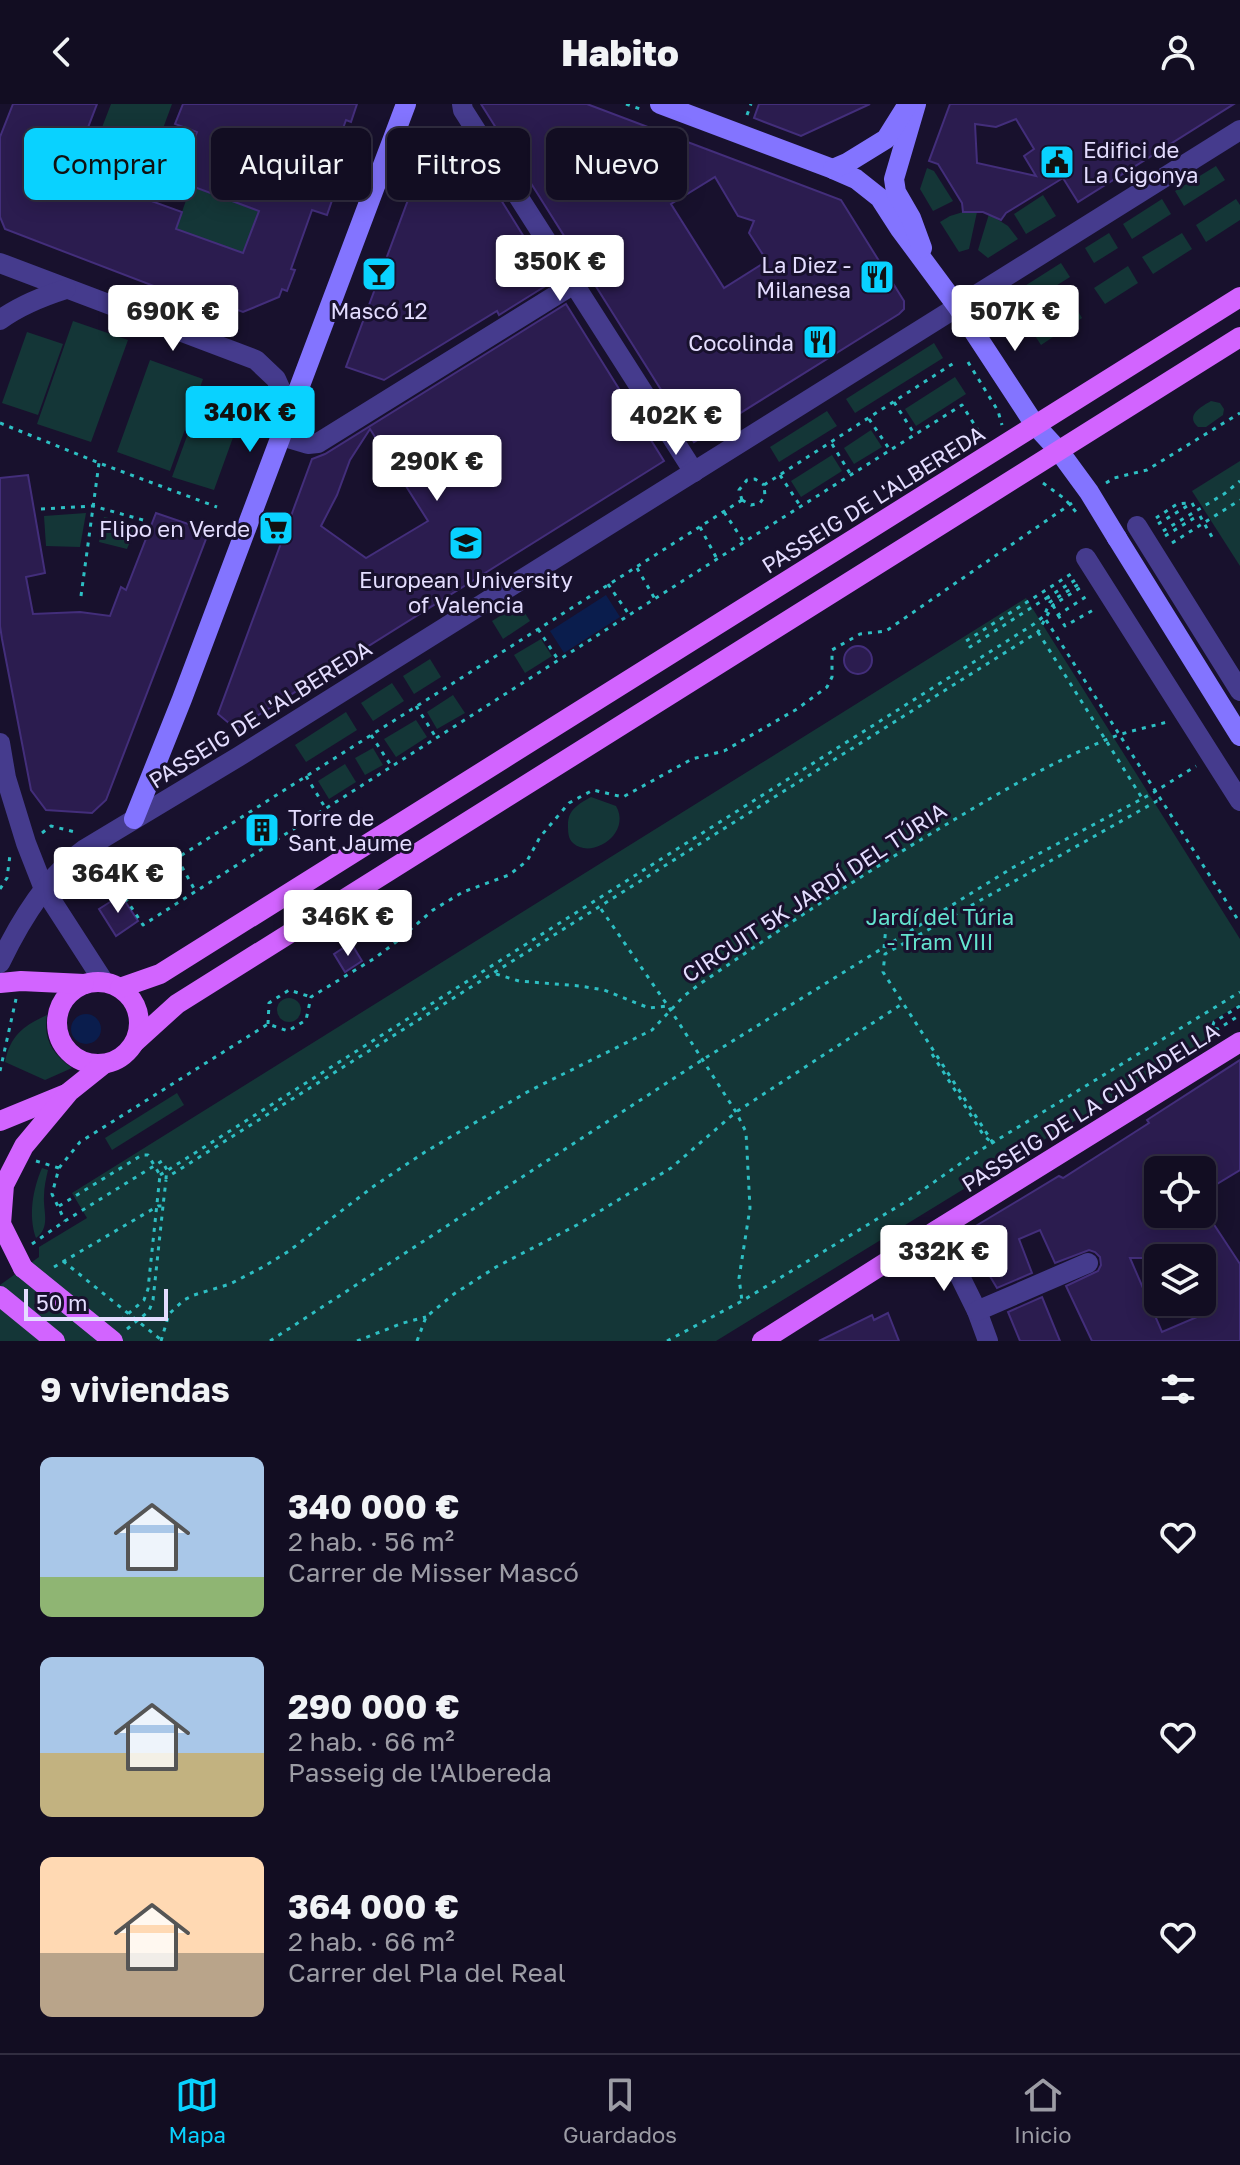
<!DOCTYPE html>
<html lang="es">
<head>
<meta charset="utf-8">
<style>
  :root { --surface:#120d22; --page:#1b162a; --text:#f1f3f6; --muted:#9c9ca5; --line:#312d40; --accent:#09d2ff }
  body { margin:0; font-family:"Golos Text",sans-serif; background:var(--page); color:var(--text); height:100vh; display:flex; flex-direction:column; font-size:30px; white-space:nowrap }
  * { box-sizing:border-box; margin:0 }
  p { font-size:26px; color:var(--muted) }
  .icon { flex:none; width:44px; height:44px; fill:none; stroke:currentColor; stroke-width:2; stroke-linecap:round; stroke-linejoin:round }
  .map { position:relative; height:1237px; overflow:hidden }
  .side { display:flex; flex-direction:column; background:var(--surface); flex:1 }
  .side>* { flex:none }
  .hud { position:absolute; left:24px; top:24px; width:800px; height:72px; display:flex; gap:16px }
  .controls { position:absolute; left:1144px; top:1052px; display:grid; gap:16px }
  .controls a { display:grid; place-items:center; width:72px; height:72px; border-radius:12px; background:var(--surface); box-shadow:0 4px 20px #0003,0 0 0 2px var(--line); font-size:40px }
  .scale { position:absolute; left:24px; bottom:20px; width:144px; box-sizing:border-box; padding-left:8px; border:4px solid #e4ddff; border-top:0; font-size:22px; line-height:28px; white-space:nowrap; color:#e4ddff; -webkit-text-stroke:6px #18112d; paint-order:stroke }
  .price { position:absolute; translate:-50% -68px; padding:0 18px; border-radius:8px; background:#fff; color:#222; font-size:26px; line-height:52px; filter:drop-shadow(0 2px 4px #0008) }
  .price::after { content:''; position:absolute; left:50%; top:48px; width:24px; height:18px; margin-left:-12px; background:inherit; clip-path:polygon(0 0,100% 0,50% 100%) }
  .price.active { background:var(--accent); color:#111 }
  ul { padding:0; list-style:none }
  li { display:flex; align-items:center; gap:24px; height:200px; padding:0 40px }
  li span { display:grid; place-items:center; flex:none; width:224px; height:160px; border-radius:12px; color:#555 }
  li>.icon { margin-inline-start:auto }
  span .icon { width:96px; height:96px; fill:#fffc; stroke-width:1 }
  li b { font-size:34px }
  h2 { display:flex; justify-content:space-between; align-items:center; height:96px; padding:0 40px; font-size:34px }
  .chip { padding:0 28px; border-radius:12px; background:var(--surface); box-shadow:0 4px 20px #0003,0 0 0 2px var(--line); font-size:28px; line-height:72px }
  .chip.active { background:var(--accent); color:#111 }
  header { display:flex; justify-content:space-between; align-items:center; height:104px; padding:0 40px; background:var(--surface); font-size:36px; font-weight:800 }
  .menu { display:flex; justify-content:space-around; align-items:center; height:112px; border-top:2px solid var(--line); background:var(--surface); font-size:22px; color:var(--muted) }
  .menu a { display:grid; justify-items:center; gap:4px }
  .menu .active { color:var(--accent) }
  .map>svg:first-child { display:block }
  .green { fill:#143637 }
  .water { fill:#0a1d4d }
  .building { fill:#2b1c4f; stroke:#432e7b; stroke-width:2; fill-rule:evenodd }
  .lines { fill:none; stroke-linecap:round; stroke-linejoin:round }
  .path { stroke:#2dbfc3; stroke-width:3; stroke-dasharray:4 6; stroke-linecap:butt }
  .street { stroke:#453b8d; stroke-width:20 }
  .secondary { stroke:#8374ff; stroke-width:20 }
  .primary { stroke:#d264ff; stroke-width:20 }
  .street-bridge { stroke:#453b8d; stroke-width:20 }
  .secondary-bridge { stroke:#8374ff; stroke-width:20 }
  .primary-bridge { stroke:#d264ff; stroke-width:20 }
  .labels { text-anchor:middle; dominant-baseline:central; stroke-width:6; stroke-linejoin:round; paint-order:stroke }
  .poi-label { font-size:22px; fill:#e4ddff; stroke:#18112d; text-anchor:end }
  .street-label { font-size:22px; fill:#e4ddff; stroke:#18112d }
  .park-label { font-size:22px; fill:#64e4cf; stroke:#18112d }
</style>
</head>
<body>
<header><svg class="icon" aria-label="back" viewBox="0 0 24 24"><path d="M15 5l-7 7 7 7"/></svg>Habito<svg class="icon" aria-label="person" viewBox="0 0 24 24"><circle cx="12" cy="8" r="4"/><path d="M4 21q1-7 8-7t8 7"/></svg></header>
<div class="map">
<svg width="1240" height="1237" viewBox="0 0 1240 1237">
  <rect width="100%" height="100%" fill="#18112d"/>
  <g class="green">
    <polygon points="111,0 172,0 155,46 101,26"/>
    <polygon points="100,31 171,57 156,97 85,71"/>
    <polygon points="1216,62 1225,76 1184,102 1175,87"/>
    <polygon points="927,64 934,67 953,97 933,107 920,85"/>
    <polygon points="191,82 259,107 243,149 176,125"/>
    <polygon points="1043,91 1056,112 1026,130 1014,110"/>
    <polygon points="1162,95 1171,110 1132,135 1123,120"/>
    <polygon points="1236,95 1240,101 1240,116 1206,138 1196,121"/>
    <polygon points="963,108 977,108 969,145 959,148 940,118 950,112"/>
    <polygon points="989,110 1008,122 1018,135 988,154 978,146"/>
    <polygon points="1109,129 1118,144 1094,159 1085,144"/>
    <polygon points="1182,129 1192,145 1153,170 1142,153"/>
    <polygon points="1061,159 1070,173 1032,197 1012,197 1009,192"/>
    <polygon points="1128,162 1138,179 1105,200 1094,184"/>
    <polygon points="1072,197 1082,214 1041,241 1030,224"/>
    <polygon points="73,217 128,236 91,338 37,320"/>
    <polygon points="27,228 63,240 38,311 2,299"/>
    <polygon points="934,239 943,254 855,309 846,295"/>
    <polygon points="150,256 203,275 170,367 117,348"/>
    <polygon points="955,273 966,290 916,322 905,305"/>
    <path d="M1211,297L1220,299L1224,305L1223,311L1206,323H1198C1185,311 1201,303 1211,297Z"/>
    <polygon points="198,302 239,317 214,386 172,373"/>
    <polygon points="827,307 837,322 779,358 770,343"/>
    <polygon points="871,326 882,343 854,360 844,344"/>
    <polygon points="832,351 842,367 801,393 791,377"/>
    <polygon points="1240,357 1240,462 1192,387"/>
    <polygon points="86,409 80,443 46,442 44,412"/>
    <polygon points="104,413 137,420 127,445 99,438"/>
    <polygon points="1026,494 1240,835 1240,900 1204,922 1210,934 716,1237 0,1237 0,1181 39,1153 39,1143 87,1114 72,1089"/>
    <polygon points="519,500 530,517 503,535 492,517"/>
    <polygon points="541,535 552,552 525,569 514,551"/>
    <polygon points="430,555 441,573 414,590 403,572"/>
    <polygon points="392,579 404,597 373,617 361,599"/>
    <polygon points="453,591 465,609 437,625 427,608"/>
    <polygon points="346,608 357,626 306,658 295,641"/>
    <polygon points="416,616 427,633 396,653 384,635"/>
    <polygon points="373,644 383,661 365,671 355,654"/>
    <polygon points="345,660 356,678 329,695 318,677"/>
    <path d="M591,693L616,702C632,730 591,756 573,739C568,735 568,727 568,721C568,705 579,700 591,693Z"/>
    <circle cx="289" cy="906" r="12"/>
    <path d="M47,911C43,935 52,950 72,964L45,976L5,958C10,932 23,922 47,911Z"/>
    <polygon points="177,989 184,1001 112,1046 105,1034"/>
    <path d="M42,1064L48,1066C46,1075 44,1083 44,1092C43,1108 51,1123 36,1134C28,1111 33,1085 42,1064Z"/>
  </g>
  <g class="water">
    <polygon points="606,491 620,513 564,549 550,527"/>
    <circle cx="86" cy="925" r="15"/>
  </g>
  <g class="building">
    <polygon points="13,0 97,0 71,68 182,108 176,125 243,149 259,107 178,77 197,28 175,20 183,0 357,0 351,18 346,16 325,75 338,79 327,111 312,106 291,165 295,166 287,187 282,185 279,193 243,208 235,205 232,212 5,125 0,113 0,33"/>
    <path d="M481,0H587L841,96L904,197V205L899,210L694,338ZM715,73L738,112L754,117L749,129L767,157L724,184L671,100Z"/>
    <polygon points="759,0 870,0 801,32 754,14"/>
    <path d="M950,0H1234L1078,98L1063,74L1006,109L1001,116L983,108H963L962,99L938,60L929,57ZM1016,15L1034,45L1024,52L1036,72L977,59L975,20L996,23Z"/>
    <polygon points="460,30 552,178 499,211 497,207 384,276 346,263 431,34"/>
    <path d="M566,200L664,357L236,625L218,610L312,355L325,350ZM370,325L428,417L366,454L321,422L337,391L350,356Z"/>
    <polygon points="28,371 45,469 26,473 33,510 80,508 110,512 121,483 126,486 156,409 209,427 106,696 92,709 46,706 31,686 2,535 0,522 0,374"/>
    <circle cx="858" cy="556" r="14"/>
    <polygon points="265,711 276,728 258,740 247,723"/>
    <polygon points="121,791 138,817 116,832 99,805"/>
    <polygon points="351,839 362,857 345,868 334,850"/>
    <path d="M1240,956V1066L1202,1089V1066H1158V1110H1207L1240,1160V1237H1092L1066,1182L1098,1167L1101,1161L1100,1153L1095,1148L1089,1146L1055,1159L1040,1126L1019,1135L1032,1169L997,1184L964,1129L1059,1072L1063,1074L1149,1019L1147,1016ZM1130,1154H1202V1198H1188L1197,1213L1162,1228Z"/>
    <polygon points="1042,1193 1060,1237 1020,1237 1008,1208"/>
    <polygon points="888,1209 899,1237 819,1237 872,1211 874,1216"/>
  </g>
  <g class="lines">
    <g class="path">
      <polyline points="626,0 643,6"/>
      <polyline points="747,11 751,0"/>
      <polyline points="968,258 998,307 1002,321"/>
      <polyline points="894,298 915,331"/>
      <polyline points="869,315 890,346"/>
      <polyline points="0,319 99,359 217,403"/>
      <polyline points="832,340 851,371"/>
      <polyline points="780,371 801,403"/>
      <polyline points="1043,379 1065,395 1076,408"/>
      <polyline points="1106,379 1114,374 1147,366 1240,309"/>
      <polyline points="764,381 957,257"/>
      <polyline points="742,396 122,789 143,821 717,455 962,301 981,331"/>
      <polyline points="742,396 739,386 747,376 755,375 764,381"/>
      <polyline points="742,396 751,401 760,399 765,392 764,381"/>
      <polyline points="41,405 93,402 143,416"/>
      <polyline points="724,408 744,438"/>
      <polyline points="1200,412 1212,433"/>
      <polyline points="1156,414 1177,400 1188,399"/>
      <polyline points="1158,420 1192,399 1196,406"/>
      <polyline points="700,423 717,455"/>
      <polyline points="1163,427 1224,390 1240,377"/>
      <polyline points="1165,432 1199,411"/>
      <polyline points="1172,439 1240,396"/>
      <polyline points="637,464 655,495"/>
      <polyline points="608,480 630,512"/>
      <polyline points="81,492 99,359"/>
      <polyline points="1048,493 970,543 966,537 1071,470"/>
      <polyline points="1049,495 1048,493 1077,475"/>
      <polyline points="1053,501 1058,511 1087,492"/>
      <polyline points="1058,511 1065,522 1095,505"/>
      <polyline points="1046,516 1240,819"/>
      <polyline points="538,525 559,557"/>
      <polyline points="1038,528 1142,694"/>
      <polyline points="416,602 437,635"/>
      <polyline points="371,631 392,663"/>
      <polyline points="306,672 326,705"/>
      <polyline points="42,729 51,722 75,728"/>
      <polyline points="177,754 196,788"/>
      <polyline points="0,785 7,774 10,751"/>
      <polyline points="601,805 668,902 736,1008 746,1028 750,1104 739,1174 742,1197"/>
      <polyline points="884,844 887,811"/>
      <polyline points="496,870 519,877 580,882 604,886 649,904 668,902"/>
      <polyline points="1240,902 1214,918 1212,924 1218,925 1240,911"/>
      <polyline points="268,920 269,899 289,886 311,893"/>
      <polyline points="932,950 984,1032 990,1037"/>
      <polyline points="0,967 16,895"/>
      <polyline points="993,1039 883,868 885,850 1157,697 1162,697"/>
      <polyline points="36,1057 59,1064 52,1090 65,1117"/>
      <polyline points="59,1064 80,1038 268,920 288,927 306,916 311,893 375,854 396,838 433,806 463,788 509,771 527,757 540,733 569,699 593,686 623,693 692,655 724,647 797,605 827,583 832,573 832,546 860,530 886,527 1072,399"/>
      <polyline points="160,1071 1034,520 1044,512 1050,498 1079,480"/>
      <polyline points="59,1102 142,1051 148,1051 160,1071 148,1185 144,1196 121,1216"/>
      <polyline points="32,1140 65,1117 162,1057 167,1066 166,1074 1038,528 1053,501 1083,482"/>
      <polyline points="63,1157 160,1235"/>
      <polyline points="54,1163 158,1102 163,1102 166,1076"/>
      <polyline points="127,1225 149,1207 153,1196 163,1102"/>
      <path d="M161,1237L169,1210L184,1196L194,1191L230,1180L263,1163L289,1147L374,1082L425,1048L529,987L652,926L684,892L697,882C776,828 855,775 937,726C990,694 1046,661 1103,637C1123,628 1146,624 1167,618"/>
      <polyline points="270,1237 702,956 1012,764 1151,690 1196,662"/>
      <polyline points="357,1237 403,1219 426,1213"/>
      <polyline points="417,1237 426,1213 454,1190 496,1163 577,1121 671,1064 736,1008 902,900"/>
      <polyline points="667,1237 742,1197 910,1095 974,1050 1240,888"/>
    </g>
    <g class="street">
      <polyline points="462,0 463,6 694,368"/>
      <polyline points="0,159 256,256 276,275 290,306"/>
      <path d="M0,216C19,202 44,192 66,185"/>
      <polyline points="281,332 308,340 318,339 574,180"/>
      <polyline points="0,639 6,674 26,739 44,785 104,878"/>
      <path d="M0,859C20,817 47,772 85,745L238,653L1240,26"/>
      <polyline points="937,1126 977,1207 988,1237"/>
      <polyline points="977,1207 1088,1159"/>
    </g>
    <g class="secondary">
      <polyline points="660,0 833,65 856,75 880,94 900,125 957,202 1035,321 1059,347 1089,388 1117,434"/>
      <polyline points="916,0 894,75 896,88 911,114 922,144"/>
      <polyline points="833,65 847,59 886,35 908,0"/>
      <polyline points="134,715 182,595 406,0"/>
    </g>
    <g class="primary">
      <circle cx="98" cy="919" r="41"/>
      <polyline points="0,879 21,877 84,880"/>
      <polyline points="120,884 160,870 1240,193"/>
      <polyline points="135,938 177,900 1240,233"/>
      <polyline points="0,1017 66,990"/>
      <polyline points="23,1164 1,1120 4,1081 24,1042 69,988 104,960"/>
      <polyline points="762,1237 937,1126 1240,938"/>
    </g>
    <g class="street-bridge">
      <polyline points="1137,422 1240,587"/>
      <polyline points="1086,454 1240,697"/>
    </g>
    <polyline class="secondary-bridge" points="1117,434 1240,632"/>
    <g class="primary-bridge">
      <polyline points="23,1164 113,1237"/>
      <polyline points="0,1192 55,1237"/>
    </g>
  </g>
  <defs>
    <symbol id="civic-square" viewBox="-11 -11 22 22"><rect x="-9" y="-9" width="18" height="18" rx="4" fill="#09d2ff" stroke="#18112d"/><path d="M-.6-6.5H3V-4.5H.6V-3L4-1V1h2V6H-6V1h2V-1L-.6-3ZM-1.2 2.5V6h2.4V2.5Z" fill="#111"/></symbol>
    <symbol id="bar-square" viewBox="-11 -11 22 22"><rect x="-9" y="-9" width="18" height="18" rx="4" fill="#09d2ff" stroke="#18112d"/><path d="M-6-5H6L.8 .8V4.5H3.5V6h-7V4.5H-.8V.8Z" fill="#111"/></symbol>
    <symbol id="restaurant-square" viewBox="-11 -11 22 22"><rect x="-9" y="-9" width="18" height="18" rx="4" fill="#09d2ff" stroke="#18112d"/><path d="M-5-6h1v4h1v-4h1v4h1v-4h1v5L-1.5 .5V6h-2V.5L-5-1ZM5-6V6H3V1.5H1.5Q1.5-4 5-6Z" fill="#111"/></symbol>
    <symbol id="supermarket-square" viewBox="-11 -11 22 22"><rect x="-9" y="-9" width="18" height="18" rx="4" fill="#09d2ff" stroke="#18112d"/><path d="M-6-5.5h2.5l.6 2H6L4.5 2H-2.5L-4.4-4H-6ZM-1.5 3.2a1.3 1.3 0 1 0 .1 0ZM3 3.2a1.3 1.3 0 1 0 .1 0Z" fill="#111"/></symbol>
    <symbol id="university-square" viewBox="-11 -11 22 22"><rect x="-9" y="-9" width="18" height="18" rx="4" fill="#09d2ff" stroke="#18112d"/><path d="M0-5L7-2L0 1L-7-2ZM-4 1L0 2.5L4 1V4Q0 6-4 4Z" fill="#111"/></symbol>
    <symbol id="building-square" viewBox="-11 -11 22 22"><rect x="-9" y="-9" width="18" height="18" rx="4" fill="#09d2ff" stroke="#18112d"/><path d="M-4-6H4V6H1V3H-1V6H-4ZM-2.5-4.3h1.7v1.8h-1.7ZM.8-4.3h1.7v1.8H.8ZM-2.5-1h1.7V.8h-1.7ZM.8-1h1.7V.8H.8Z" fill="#111"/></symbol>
  </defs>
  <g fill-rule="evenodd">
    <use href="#civic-square" x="1037" y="38" width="40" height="40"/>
    <use href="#bar-square" x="359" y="150" width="40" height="40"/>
    <use href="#restaurant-square" x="857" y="153" width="40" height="40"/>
    <use href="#restaurant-square" x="800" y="218" width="40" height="40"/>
    <use href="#supermarket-square" x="256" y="404" width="40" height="40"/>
    <use href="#university-square" x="446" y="419" width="40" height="40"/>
    <use href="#building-square" x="242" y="706" width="40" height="40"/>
  </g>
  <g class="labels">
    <g class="poi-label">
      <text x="1083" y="45" text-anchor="start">Edifici de<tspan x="1083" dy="25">La Cigonya</tspan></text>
      <text x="851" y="160">La Diez -<tspan x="851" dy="25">Milanesa</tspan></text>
      <text x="379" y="206" text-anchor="middle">Mascó 12</text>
      <text x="794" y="238">Cocolinda</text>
      <text x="250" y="424">Flipo en Verde</text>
      <text x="466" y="475" text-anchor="middle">European University<tspan x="466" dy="25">of Valencia</tspan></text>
      <text x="288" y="713" text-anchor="start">Torre de<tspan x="288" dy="25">Sant Jaume</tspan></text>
    </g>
    <g class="street-label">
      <text transform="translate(873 395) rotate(-32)">PASSEIG DE L'ALBEREDA</text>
      <text transform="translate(260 610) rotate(-32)">PASSEIG DE L'ALBEREDA</text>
      <text transform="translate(814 788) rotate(-33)">CIRCUIT 5K JARDÍ DEL TÚRIA</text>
      <text transform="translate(1090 1003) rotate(-32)">PASSEIG DE LA CIUTADELLA</text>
    </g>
    <g class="park-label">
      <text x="940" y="812">Jardí del Túria<tspan x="940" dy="25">- Tram VIII</tspan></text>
    </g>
  </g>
</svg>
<div class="controls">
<a><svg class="icon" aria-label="locate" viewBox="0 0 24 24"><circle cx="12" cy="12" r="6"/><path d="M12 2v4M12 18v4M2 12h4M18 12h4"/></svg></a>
<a><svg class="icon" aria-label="layers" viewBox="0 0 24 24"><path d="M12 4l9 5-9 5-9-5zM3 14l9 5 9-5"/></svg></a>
</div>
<div class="scale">50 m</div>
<b class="price" style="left:560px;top:199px">350K €</b>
<b class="price" style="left:173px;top:249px">690K €</b>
<b class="price" style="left:1015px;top:249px">507K €</b>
<b class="price active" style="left:250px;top:350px">340K €</b>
<b class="price" style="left:676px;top:353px">402K €</b>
<b class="price" style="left:437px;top:399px">290K €</b>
<b class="price" style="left:118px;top:811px">364K €</b>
<b class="price" style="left:348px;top:854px">346K €</b>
<b class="price" style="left:944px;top:1189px">332K €</b>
<div class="hud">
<a class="chip active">Comprar</a>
<a class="chip">Alquilar</a>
<a class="chip">Filtros</a>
<a class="chip">Nuevo</a>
</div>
</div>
<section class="side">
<h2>9 viviendas<svg class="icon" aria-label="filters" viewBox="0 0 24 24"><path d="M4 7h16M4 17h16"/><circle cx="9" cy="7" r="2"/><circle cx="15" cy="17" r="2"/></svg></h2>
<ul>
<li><span style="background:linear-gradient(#a9c7e8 75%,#8fb573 0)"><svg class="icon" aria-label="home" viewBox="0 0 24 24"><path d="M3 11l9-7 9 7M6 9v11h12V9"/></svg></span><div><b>340 000 €</b><p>2 hab. · 56 m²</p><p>Carrer de Misser Mascó</p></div><svg class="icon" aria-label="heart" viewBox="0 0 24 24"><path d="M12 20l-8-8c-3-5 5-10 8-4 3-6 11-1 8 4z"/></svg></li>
<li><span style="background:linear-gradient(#a9c7e8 60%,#c2b280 0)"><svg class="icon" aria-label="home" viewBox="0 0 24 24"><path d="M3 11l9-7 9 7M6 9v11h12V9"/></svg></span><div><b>290 000 €</b><p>2 hab. · 66 m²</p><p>Passeig de l'Albereda</p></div><svg class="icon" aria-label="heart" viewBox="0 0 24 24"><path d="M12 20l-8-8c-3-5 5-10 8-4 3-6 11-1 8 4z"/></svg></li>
<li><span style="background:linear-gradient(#ffd9b3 60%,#b9a48a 0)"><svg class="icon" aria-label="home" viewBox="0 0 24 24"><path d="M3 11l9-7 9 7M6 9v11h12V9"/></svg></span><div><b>364 000 €</b><p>2 hab. · 66 m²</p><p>Carrer del Pla del Real</p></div><svg class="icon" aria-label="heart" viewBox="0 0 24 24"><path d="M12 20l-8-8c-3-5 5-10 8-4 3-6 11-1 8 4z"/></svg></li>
</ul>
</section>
<nav class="menu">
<a class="active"><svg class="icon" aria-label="map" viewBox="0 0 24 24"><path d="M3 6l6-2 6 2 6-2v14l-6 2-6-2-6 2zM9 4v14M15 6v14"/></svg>Mapa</a>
<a><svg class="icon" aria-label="saved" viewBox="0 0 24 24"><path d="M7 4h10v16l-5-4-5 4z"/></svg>Guardados</a>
<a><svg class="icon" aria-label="home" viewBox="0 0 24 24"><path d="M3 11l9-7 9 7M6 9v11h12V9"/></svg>Inicio</a>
</nav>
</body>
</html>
